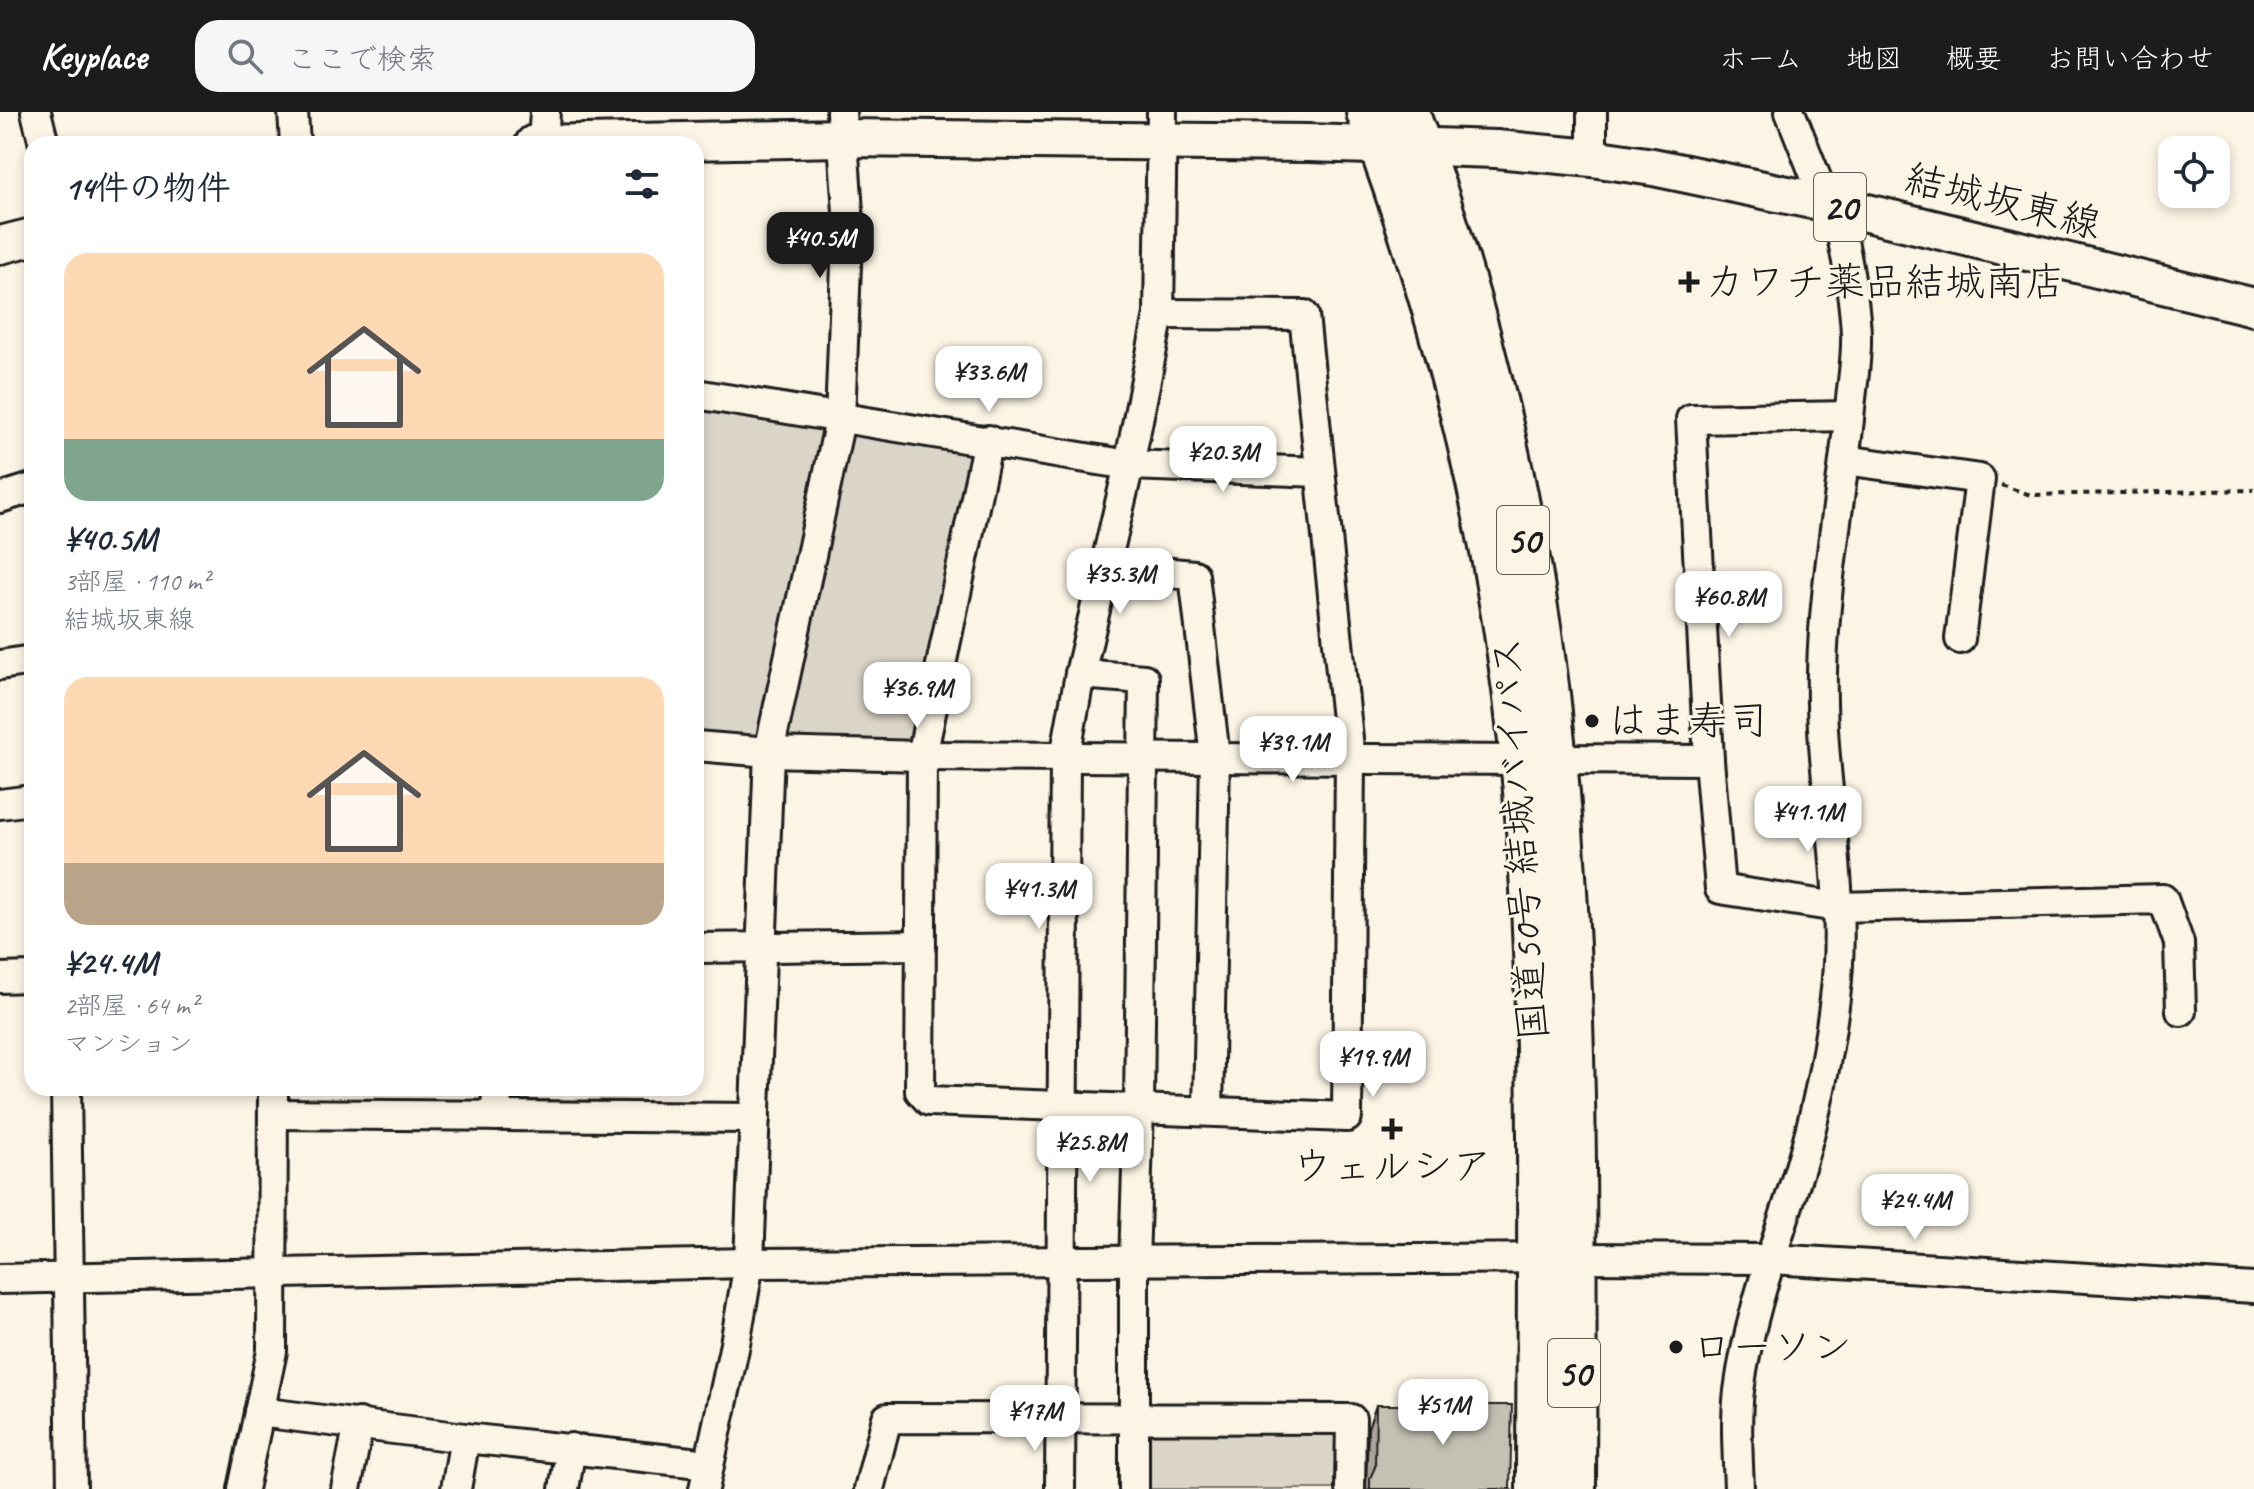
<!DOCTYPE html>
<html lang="ja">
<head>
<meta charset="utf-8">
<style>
  :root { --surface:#fff; --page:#f6f6f7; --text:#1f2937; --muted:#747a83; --accent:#1c1c1c }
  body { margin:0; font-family:Caveat,"Klee One",sans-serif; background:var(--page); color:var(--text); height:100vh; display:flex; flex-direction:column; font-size:30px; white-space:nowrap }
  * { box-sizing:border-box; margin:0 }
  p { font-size:26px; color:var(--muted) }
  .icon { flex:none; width:44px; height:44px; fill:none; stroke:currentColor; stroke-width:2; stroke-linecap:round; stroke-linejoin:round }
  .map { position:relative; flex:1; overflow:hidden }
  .sheet { position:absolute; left:24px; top:24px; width:680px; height:960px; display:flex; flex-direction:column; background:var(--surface); border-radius:24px; box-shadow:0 4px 12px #0003 }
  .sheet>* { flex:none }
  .fabs { position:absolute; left:2158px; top:24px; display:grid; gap:16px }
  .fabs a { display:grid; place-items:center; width:72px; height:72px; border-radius:16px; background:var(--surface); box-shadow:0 4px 12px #0003; font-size:40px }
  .price { position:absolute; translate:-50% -68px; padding:0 18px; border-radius:16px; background:#fff; color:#222; font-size:26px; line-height:52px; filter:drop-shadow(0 2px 4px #0008) }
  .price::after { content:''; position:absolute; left:50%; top:48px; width:24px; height:18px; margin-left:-12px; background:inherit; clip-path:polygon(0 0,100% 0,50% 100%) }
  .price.active { background:var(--accent); color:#fff }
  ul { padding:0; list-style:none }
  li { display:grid; align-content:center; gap:16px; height:424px; padding:0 40px }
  li span { display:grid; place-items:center; height:248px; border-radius:24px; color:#555 }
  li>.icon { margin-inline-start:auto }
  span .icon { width:144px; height:144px; fill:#fffc; stroke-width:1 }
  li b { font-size:34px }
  h2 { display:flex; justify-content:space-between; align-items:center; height:96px; padding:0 40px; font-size:34px }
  header { display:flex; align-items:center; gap:48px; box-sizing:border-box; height:112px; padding:0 40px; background:var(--accent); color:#fff }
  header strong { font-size:38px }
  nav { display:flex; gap:44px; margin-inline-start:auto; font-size:28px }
  .search { width:560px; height:72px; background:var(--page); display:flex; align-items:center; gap:20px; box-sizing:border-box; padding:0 28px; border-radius:24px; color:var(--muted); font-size:30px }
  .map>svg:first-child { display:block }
  .green { fill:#dbd5c8; stroke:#7c7872; stroke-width:2 }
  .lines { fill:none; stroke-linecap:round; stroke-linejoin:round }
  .minor-casing { stroke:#1c1c1c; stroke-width:34 }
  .major-casing { stroke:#1c1c1c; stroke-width:42 }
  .highway-casing { stroke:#1c1c1c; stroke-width:48 }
  .path { stroke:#1c1c1c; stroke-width:4; stroke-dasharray:6 6; stroke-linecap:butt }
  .minor { stroke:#fcf5e5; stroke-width:28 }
  .major { stroke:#fcf5e5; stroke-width:36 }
  .highway { stroke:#fcf5e5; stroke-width:42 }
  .wall { fill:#a9a59a; stroke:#1c1c1c; stroke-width:2 }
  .building { fill:#c4c0b3; stroke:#1c1c1c; stroke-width:2 }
  .poi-dot { fill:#1c1c1c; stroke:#fcf5e5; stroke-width:3 }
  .labels { text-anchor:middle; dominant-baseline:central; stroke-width:6; stroke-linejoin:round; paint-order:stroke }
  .shield { fill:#fcf5e5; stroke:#5f5d58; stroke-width:2 }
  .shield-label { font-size:38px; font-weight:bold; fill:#1c1c1c }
  .street-label { font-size:40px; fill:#1c1c1c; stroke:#fcf5e5 }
  .poi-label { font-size:40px; fill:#1c1c1c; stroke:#fcf5e5; text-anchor:start }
</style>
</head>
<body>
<header>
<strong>Keyplace</strong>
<div class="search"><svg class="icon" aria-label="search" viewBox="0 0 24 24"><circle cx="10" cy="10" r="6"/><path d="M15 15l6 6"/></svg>ここで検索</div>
<nav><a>ホーム</a><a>地図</a><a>概要</a><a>お問い合わせ</a></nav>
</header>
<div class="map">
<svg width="2254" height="1377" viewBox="0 0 2254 1377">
  <rect width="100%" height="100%" fill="#fcf5e5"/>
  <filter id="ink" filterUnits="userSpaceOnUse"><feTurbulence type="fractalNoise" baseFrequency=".0125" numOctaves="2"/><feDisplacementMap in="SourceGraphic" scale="16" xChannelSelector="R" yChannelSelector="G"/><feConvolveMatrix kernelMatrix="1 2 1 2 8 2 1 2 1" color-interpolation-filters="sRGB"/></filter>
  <g filter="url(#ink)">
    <g class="green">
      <polygon points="696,293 973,339 911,635 696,620"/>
      <polygon points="1346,1311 1346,1377 1140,1377 1140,1313"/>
    </g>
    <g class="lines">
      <defs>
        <g id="minor">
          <polyline points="36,0 44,32"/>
          <polyline points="293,0 295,32"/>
          <polyline points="1592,0 1592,46"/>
          <polyline points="1790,0 1826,91"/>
          <polyline points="543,31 545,0"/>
          <polyline points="696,282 1129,353 1320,360"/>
          <polyline points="1849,304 1691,307 1709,648 1720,777 1837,795 2163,787 2179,831 2181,899"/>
          <polyline points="988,328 922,644 920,979 929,989 1347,1005 1350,646 1304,203 1159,202"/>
          <polyline points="1845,348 1980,367 1960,527"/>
          <polyline points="0,386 32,376"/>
          <polyline points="1104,455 1194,463 1215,645 1208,999"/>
          <polyline points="0,553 32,548"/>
          <polyline points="1080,562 1144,567 1139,996 1134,1151 1134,1377"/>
          <polyline points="696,634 769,640 922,644 1522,648"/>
          <polyline points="1555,647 1709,648"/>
          <polyline points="0,692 32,688"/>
          <polyline points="696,836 921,833"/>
          <polyline points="0,866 32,865"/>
          <polyline points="66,976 72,1377"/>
          <polyline points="273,1002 755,1006"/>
          <polyline points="496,1004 497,976"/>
          <polyline points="0,1167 749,1151 1575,1146 1771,1147 2254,1176"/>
          <polyline points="259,1300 465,1326 709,1352"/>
          <polyline points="243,1377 272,1239 273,976"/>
          <polyline points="346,1377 359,1311"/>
          <polyline points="456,1377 465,1326"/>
          <polyline points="564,1377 571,1336"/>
          <polyline points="704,1377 735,1232 749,1151 769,640 840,308 848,100 841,0"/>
          <polyline points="869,1377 887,1306 1351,1307 1350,1377"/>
          <polyline points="1060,1377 1065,645 1080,562 1129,353 1159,202 1162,0"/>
          <path d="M1739,1377C1738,1345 1735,1311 1739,1279C1749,1202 1778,1127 1801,1052C1817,999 1828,942 1835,886C1849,778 1819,669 1822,560C1824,475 1840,391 1849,307C1851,279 1857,250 1856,222C1854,179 1845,135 1835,93"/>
        </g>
        <g id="major">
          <polyline points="534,32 843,26 1308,31 1496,37 1592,46 1653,55 1826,91 2254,195"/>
          <polyline points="0,133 32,125"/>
        </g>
        <g id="highway">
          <path d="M1368,0C1446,208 1500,426 1522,647C1546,889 1538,1134 1538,1377"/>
          <path d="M1407,0C1484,203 1535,432 1555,648C1578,890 1575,1134 1574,1377"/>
        </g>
      </defs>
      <use href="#minor" class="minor-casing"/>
      <use href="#major" class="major-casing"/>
      <use href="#highway" class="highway-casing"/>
      <polyline class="path" points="2001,373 2031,383 2254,378"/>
      <use href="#minor" class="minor"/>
      <use href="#major" class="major"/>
      <use href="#highway" class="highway"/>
    </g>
    <polygon class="wall" points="1376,1293 1510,1377 1366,1377 1368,1316"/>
    <polygon class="building" points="1376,1293 1512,1293 1510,1377 1370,1377 1370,1366 1375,1355"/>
  </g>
  <g class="poi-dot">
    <path d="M1685 158h8v8h8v8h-8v8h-8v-8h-8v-8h8z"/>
    <circle cx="1592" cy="609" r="8"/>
    <path d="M1388 1005h8v8h8v8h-8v8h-8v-8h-8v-8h8z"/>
    <circle cx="1676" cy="1235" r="8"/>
  </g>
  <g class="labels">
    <g class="shield">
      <rect x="1814" y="61" width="52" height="68" rx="6"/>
      <rect x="1497" y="394" width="52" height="68" rx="6"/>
      <rect x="1548" y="1227" width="52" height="68" rx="6"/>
    </g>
    <g class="shield-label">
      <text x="1840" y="95">20</text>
      <text x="1523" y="428">50</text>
      <text x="1574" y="1261">50</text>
    </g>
    <g class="street-label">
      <text transform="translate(2003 89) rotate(14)">結城坂東線</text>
      <text transform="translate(1520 727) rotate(-94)">国道50号 結城バイパス</text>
    </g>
    <g class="poi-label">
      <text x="1705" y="170">カワチ薬品結城南店</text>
      <text x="1608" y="609">はま寿司</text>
      <text x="1392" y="1054" text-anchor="middle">ウェルシア</text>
      <text x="1692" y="1235">ローソン</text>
    </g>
  </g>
</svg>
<div class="fabs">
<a><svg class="icon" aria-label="locate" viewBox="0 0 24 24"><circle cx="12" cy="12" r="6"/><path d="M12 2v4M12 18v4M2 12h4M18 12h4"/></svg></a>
</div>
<b class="price active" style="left:820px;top:168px">¥40.5M</b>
<b class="price" style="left:989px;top:302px">¥33.6M</b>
<b class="price" style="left:1223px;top:382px">¥20.3M</b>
<b class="price" style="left:1120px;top:504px">¥35.3M</b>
<b class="price" style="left:1729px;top:527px">¥60.8M</b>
<b class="price" style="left:917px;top:618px">¥36.9M</b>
<b class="price" style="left:1293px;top:672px">¥39.1M</b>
<b class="price" style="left:1808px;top:742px">¥41.1M</b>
<b class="price" style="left:1039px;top:819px">¥41.3M</b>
<b class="price" style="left:1373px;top:987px">¥19.9M</b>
<b class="price" style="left:1090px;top:1072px">¥25.8M</b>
<b class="price" style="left:1915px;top:1130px">¥24.4M</b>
<b class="price" style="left:1443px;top:1335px">¥51M</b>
<b class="price" style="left:1035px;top:1341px">¥17M</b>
<section class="sheet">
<h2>14件の物件<svg class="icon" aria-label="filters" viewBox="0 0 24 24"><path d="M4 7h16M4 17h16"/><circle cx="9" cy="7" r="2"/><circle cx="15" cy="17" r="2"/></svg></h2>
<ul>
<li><span style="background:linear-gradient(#ffd9b3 75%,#7fa58c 0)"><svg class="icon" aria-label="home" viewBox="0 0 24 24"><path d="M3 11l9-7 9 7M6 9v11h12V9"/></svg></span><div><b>¥40.5M</b><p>3部屋 · 110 m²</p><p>結城坂東線</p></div></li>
<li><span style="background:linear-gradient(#ffd9b3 75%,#b9a48a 0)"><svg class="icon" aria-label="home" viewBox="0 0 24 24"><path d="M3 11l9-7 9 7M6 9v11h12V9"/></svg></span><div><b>¥24.4M</b><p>2部屋 · 64 m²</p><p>マンション</p></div></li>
</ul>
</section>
</div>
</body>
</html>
